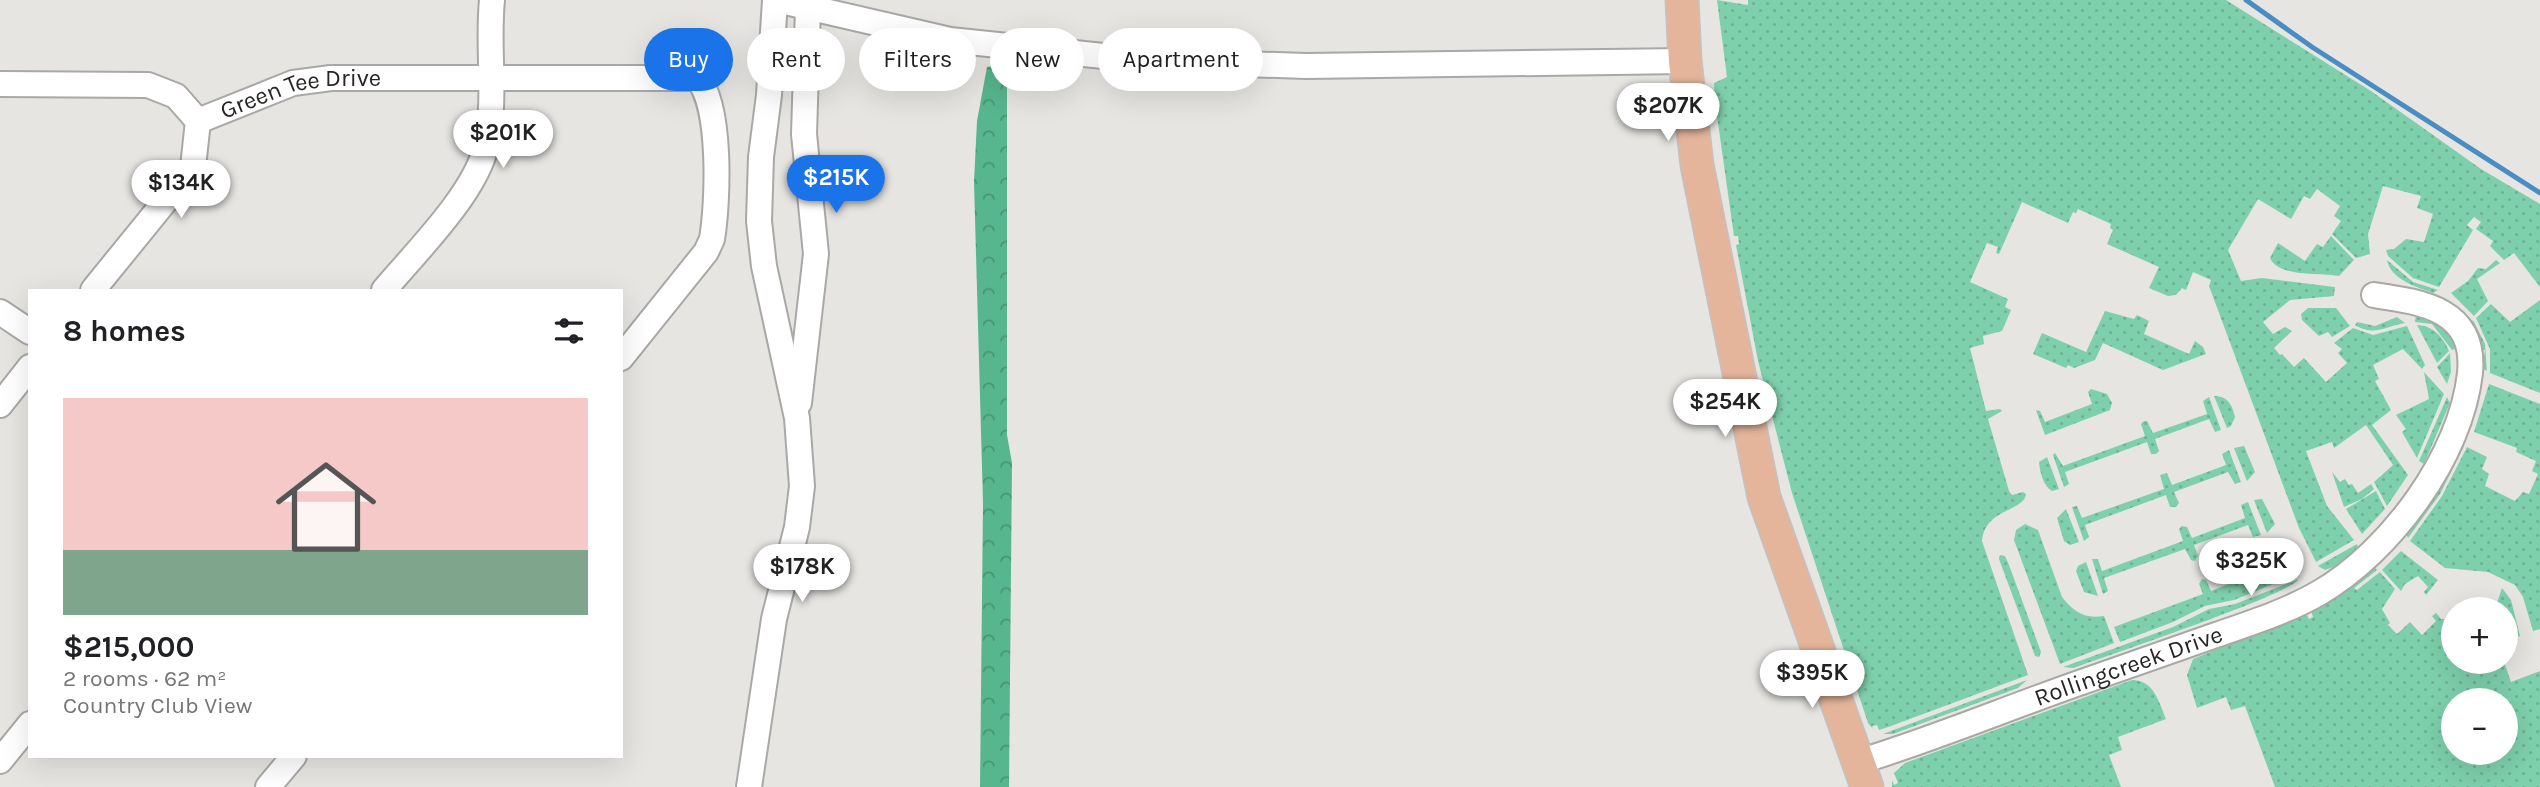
<!DOCTYPE html>
<html lang="en">
<head>
<meta charset="utf-8">
<style>
  :root { --surface:#fff; --page:#f2f2f2; --text:#202124; --muted:#757577; --accent:#1a73e8 }
  body { margin:0; font-family:Karla,sans-serif; background:var(--page); color:var(--text); height:100vh; display:flex; flex-direction:column; font-size:26px; white-space:nowrap }
  * { box-sizing:border-box; margin:0 }
  p { font-size:23px; color:var(--muted) }
  .icon { flex:none; width:38px; height:38px; fill:none; stroke:currentColor; stroke-width:2; stroke-linecap:round; stroke-linejoin:round }
  .map { position:relative; flex:1; overflow:hidden }
  .details { position:absolute; left:28px; top:289px; width:595px; height:469px; display:flex; flex-direction:column; background:var(--surface); border-radius:0px; box-shadow:0 7px 28px #0002 }
  .details>* { flex:none }
  .hud { position:absolute; left:644px; top:28px; width:665px; height:63px; display:flex; gap:14px }
  .controls { position:absolute; left:2441px; top:597px; display:grid; gap:14px }
  .controls a { display:grid; place-items:center; width:77px; height:77px; border-radius:50%; background:var(--surface); box-shadow:0 7px 28px #0002; font-size:35px }
  .price { position:absolute; translate:-50% -60px; padding:0 16px; border-radius:24px; background:#fff; color:#222; font-size:23px; line-height:46px; filter:drop-shadow(0 2px 4px #0008) }
  .price::after { content:''; position:absolute; left:50%; top:42px; width:21px; height:16px; margin-left:-10px; background:inherit; clip-path:polygon(0 0,100% 0,50% 100%) }
  .price.current { background:var(--accent); color:#fff }
  ul { padding:0; list-style:none }
  li { display:grid; align-content:center; gap:14px; height:371px; padding:0 35px }
  li span { display:grid; place-items:center; height:217px; border-radius:0px; color:#555 }
  li>.icon { margin-inline-start:auto }
  span .icon { width:126px; height:126px; fill:#fffc; stroke-width:1 }
  li b { font-size:30px }
  h2 { display:flex; justify-content:space-between; align-items:center; height:84px; padding:0 35px; font-size:30px }
  .chip { padding:0 24px; border-radius:32px; background:var(--surface); box-shadow:0 7px 28px #0002; font-size:24px; line-height:63px }
  .chip.current { background:var(--accent); color:#fff }
  .map>svg:first-child { display:block }
  .grass { fill:url(#grass-dots); fill-rule:evenodd }
  .forest { fill:url(#forest-crowns) }
  .lines { fill:none; stroke-linecap:round; stroke-linejoin:round }
  .stream { stroke:#488dc3; stroke-width:5 }
  .minor-casing { stroke:#aaa8a6; stroke-width:28 }
  .major-casing { stroke:#c2c2c2; stroke-width:35 }
  .minor { stroke:#fff; stroke-width:24 }
  .major { stroke:#e5b59b; stroke-width:32 }
  .labels { text-anchor:middle; dominant-baseline:central; stroke-width:7; stroke-linejoin:round; paint-order:stroke }
  .street-label { font-size:24px; fill:#262524; stroke:#fff }
</style>
</head>
<body>
<div class="map">
<svg width="2540" height="787" viewBox="0 0 2540 787">
  <defs>
    <pattern id="grass-dots" width="8" height="8" patternUnits="userSpaceOnUse" patternTransform="scale(1.75)"><rect width="8" height="8" fill="#7ed0ac"/><path d="M2 2h.1M6 6h.1" fill="none" stroke="#6db294" stroke-width="1.8" stroke-linecap="round"/></pattern>
    <pattern id="forest-crowns" width="20" height="18" patternUnits="userSpaceOnUse" patternTransform="scale(1.75)"><rect width="20" height="18" fill="#57b68e"/><path d="M2 6a3 3 0 1 1 6 0M12 15a3 3 0 1 1 6 0" fill="none" stroke="#489474"/></pattern>
  </defs>
  <rect width="100%" height="100%" fill="#e6e5e2"/>
  <g class="grass">
    <path d="M1717,0L1748,5V0H2226L2371,91L2481,169L2540,204V287L2514,253L2504,260L2490,246L2493,241L2476,229L2481,222L2474,217L2467,225L2473,230L2439,287L2413,278L2388,256L2386,250L2394,249L2406,239L2424,242L2433,214L2417,208L2421,196L2383,186L2368,234L2370,254L2356,258L2332,234L2341,221L2334,216L2340,206L2317,189L2310,199L2304,196L2291,219L2258,199L2228,250L2241,281L2262,278L2335,287L2334,296L2290,300L2263,322L2273,334L2285,327L2292,331L2274,348L2280,355L2282,354L2294,367L2304,358L2326,382L2347,363L2338,353L2342,349L2334,343L2353,328L2373,335L2407,326L2425,365L2422,369L2403,349L2373,365L2379,379L2375,381L2391,410L2372,425L2408,475L2387,506L2374,482L2393,465L2366,425L2334,448L2332,442L2306,451L2327,506L2354,540L2316,562L2299,528L2209,286L2211,280L2193,272L2186,290L2182,288L2176,295L2168,296L2149,288L2159,267L2107,244L2113,230L2110,228L2111,224L2078,209L2076,213L2073,212L2068,223L2022,202L1999,254L1996,253L1998,247L1987,243L1970,282L2008,299L2005,307L2011,310L2002,331L1983,336L1984,344L1970,348L1986,411L2000,409L2002,411L1988,419L2009,491L2012,495L2023,492L2026,494C2024,512 1985,508 1982,541L2028,675L1891,726L1879,730L1877,725L1872,726L1873,729L1868,723L1792,493L1758,361L1736,245L1739,244L1738,236H1734L1715,102L1714,83L1727,77Z"/>
    <path d="M2331,236L2354,260L2339,276C2320,272 2279,278 2270,258L2278,243L2305,261L2317,244L2323,247Z"/>
    <path d="M2387,260L2413,282L2438,290L2433,293C2417,287 2391,280 2387,260Z"/>
    <polygon points="2496,260 2500,263 2477,279 2488,301 2474,316 2451,293 2468,281 2478,268 2486,269"/>
    <polygon points="2540,300 2540,393 2490,373 2490,349 2476,318 2491,304 2510,322"/>
    <polygon points="2308,308 2336,308 2350,326 2332,337 2328,332 2319,336 2302,320 2301,314"/>
    <polygon points="2105,311 2134,319 2137,315 2149,321 2144,334 2189,354 2195,341 2203,347 2206,354 2163,370 2103,343 2095,360 2074,368 2068,365 2066,368 2033,354 2042,333 2086,352"/>
    <path d="M2416,314C2436,319 2448,329 2457,348L2452,350L2432,324L2415,322Z"/>
    <path d="M2397,317L2405,323C2386,326 2374,337 2355,325L2357,322L2375,326Z"/>
    <polygon points="2473,320 2485,344 2487,371 2482,368 2485,350 2481,350 2471,324"/>
    <path d="M2417,325C2434,326 2443,337 2449,351L2437,363Z"/>
    <polygon points="2450,353 2451,372 2447,384 2437,367"/>
    <polygon points="2424,372 2444,394 2417,458 2402,432 2406,429 2396,415 2429,399"/>
    <polygon points="2489,384 2540,404 2540,629 2533,631 2523,597 2515,585 2488,572 2445,568 2410,541 2442,496 2467,447 2487,457 2482,469 2489,474 2485,486 2515,501 2523,492 2529,494 2538,474 2532,471 2536,461 2516,452 2517,448 2474,432"/>
    <polygon points="2091,389 2107,394 2112,403 2110,410 2045,435 2036,410 2040,411 2045,422 2092,404 2088,392"/>
    <path d="M2214,396C2228,396 2232,405 2235,417L2231,426L2227,428Z"/>
    <polygon points="2209,397 2221,430 2215,432 2209,419 2155,439 2159,451 2156,454 2151,454 2147,442 2065,472 2069,484 2064,487 2053,455 2055,453 2063,466 2145,436 2141,424 2144,421 2147,421 2153,433 2207,414 2203,401"/>
    <polygon points="2447,397 2450,403 2424,464 2419,461"/>
    <polygon points="2244,446 2255,472 2247,481 2234,448"/>
    <polygon points="2459,446 2464,446 2440,494 2408,538 2406,533"/>
    <polygon points="2229,450 2241,482 2235,484 2228,472 2174,492 2179,503 2176,507 2170,507 2166,495 2085,525 2089,537 2084,541 2072,507 2077,506 2082,518 2164,489 2160,475 2167,473 2172,485 2226,465 2222,454"/>
    <path d="M2047,457L2059,489L2052,491C2043,486 2040,472 2039,462Z"/>
    <polygon points="2332,472 2340,482 2345,479 2349,485 2352,484 2358,493 2371,484 2374,489 2362,499 2344,507"/>
    <polygon points="2376,491 2385,509 2362,534 2346,509"/>
    <polygon points="2262,499 2275,524 2267,533 2254,500"/>
    <polygon points="2248,502 2261,535 2253,537 2248,525 2194,545 2198,556 2195,561 2191,560 2185,549 2104,578 2108,591 2103,594 2092,559 2098,559 2102,571 2183,541 2179,529 2182,526 2187,527 2192,538 2245,518 2241,505"/>
    <polygon points="2066,509 2079,542 2070,545 2064,541 2057,518"/>
    <path d="M2025,524L2038,530L2062,597C2074,612 2084,619 2104,616L2114,643L2060,664L2014,540L2016,530Z"/>
    <polygon points="2357,544 2358,548 2336,566 2325,570 2318,566"/>
    <polygon points="2277,551 2288,553 2298,574 2234,600 2205,606 2173,622 2120,642 2114,627 2203,594 2199,584 2202,579 2206,580 2211,591 2273,567 2269,555"/>
    <polygon points="2401,551 2438,580 2426,595 2424,592 2428,587 2418,576 2405,584 2401,591 2382,570"/>
    <polygon points="2000,555 2005,556 2009,565 2041,652 2039,657 2035,656 1999,559"/>
    <polygon points="2086,562 2098,596 2084,592 2076,571 2078,566"/>
    <path d="M2374,566L2377,570L2354,588L2357,590L2380,572L2395,589L2382,609L2390,623L2388,625L2397,634L2410,622L2422,635L2436,621L2432,616L2436,613L2441,619H2453L2454,662H2489L2491,665L2504,662L2511,682L2540,671V787H2275L2245,706L2231,710L2226,697L2197,708L2187,675L2193,659L2306,613L2309,619L2313,617L2311,611L2365,576ZM2454,700H2506V752H2454Z"/>
    <path d="M2299,579C2287,596 2108,655 2074,668L2063,667L2173,627L2209,609L2235,604Z"/>
    <polygon points="2502,588 2511,600 2520,636 2506,641 2506,609 2474,609 2475,604 2496,606"/>
    <polygon points="2027,680 2018,688 1893,734 1883,734"/>
    <path d="M2132,680C2154,680 2159,702 2166,719L2118,737L2122,750L2109,755L2121,787H1892V780L1894,785L1898,783L1894,773L1905,763Z"/>
  </g>
  <polygon class="forest" points="999,65 1005,69 1007,84 1007,435 1012,463 1009,787 980,787 983,503 974,182 977,121 987,67"/>
  <g class="lines">
    <polyline class="stream" points="2246,0 2312,47 2540,193"/>
    <defs>
      <g id="minor">
        <polyline points="777,0 950,40 1151,61 1306,66 1685,61"/>
        <polyline points="0,84 148,85 176,96 198,121"/>
        <path id="s1" d="M198,121L293,83L331,78H697C722,105 718,203 712,239L706,252L621,358"/>
        <polyline points="93,290 193,167 198,121"/>
        <path d="M384,290C415,253 476,193 486,146C497,99 487,48 492,0"/>
        <polyline points="0,312 30,332"/>
        <polyline points="799,403 816,254 804,134 808,8"/>
        <polyline points="0,405 30,367"/>
        <polyline points="0,761 30,724"/>
        <path id="s2" d="M1858,762C1934,739 2007,708 2082,682C2127,666 2172,650 2216,635C2251,623 2288,611 2319,593C2391,551 2461,456 2470,373C2476,309 2422,302 2374,295"/>
        <polyline points="268,787 294,756"/>
        <polyline points="749,787 774,619 797,527 802,486 797,418 764,266 759,221 761,157 769,95 775,0"/>
      </g>
      <polyline id="major" points="1682,0 1685,61 1697,165 1764,497 1867,787"/>
    </defs>
    <use href="#minor" class="minor-casing"/>
    <use href="#major" class="major-casing"/>
    <use href="#minor" class="minor"/>
    <use href="#major" class="major"/>
  </g>
  <g class="labels">
    <g class="street-label">
      <text stroke="none"><textPath href="#s1" startOffset="108">Green Tee Drive</textPath></text>
      <text stroke="none"><textPath href="#s2" startOffset="287">Rollingcreek Drive</textPath></text>
    </g>
  </g>
</svg>
<div class="controls">
<a>+</a>
<a>−</a>
</div>
<b class="price" style="left:1668px;top:143px">$207K</b>
<b class="price" style="left:503px;top:170px">$201K</b>
<b class="price current" style="left:836px;top:215px">$215K</b>
<b class="price" style="left:181px;top:220px">$134K</b>
<b class="price" style="left:1725px;top:439px">$254K</b>
<b class="price" style="left:2251px;top:598px">$325K</b>
<b class="price" style="left:802px;top:604px">$178K</b>
<b class="price" style="left:1812px;top:710px">$395K</b>
<div class="hud">
<a class="chip current">Buy</a>
<a class="chip">Rent</a>
<a class="chip">Filters</a>
<a class="chip">New</a>
<a class="chip">Apartment</a>
</div>
<section class="details">
<h2>8 homes<svg class="icon" aria-label="filters" viewBox="0 0 24 24"><path d="M4 7h16M4 17h16"/><circle cx="9" cy="7" r="2"/><circle cx="15" cy="17" r="2"/></svg></h2>
<ul>
<li><span style="background:linear-gradient(#f6c9c9 70%,#7fa58c 0)"><svg class="icon" aria-label="home" viewBox="0 0 24 24"><path d="M3 11l9-7 9 7M6 9v11h12V9"/></svg></span><div><b>$215,000</b><p>2 rooms · 62 m²</p><p>Country Club View</p></div></li>
</ul>
</section>
</div>
</body>
</html>
